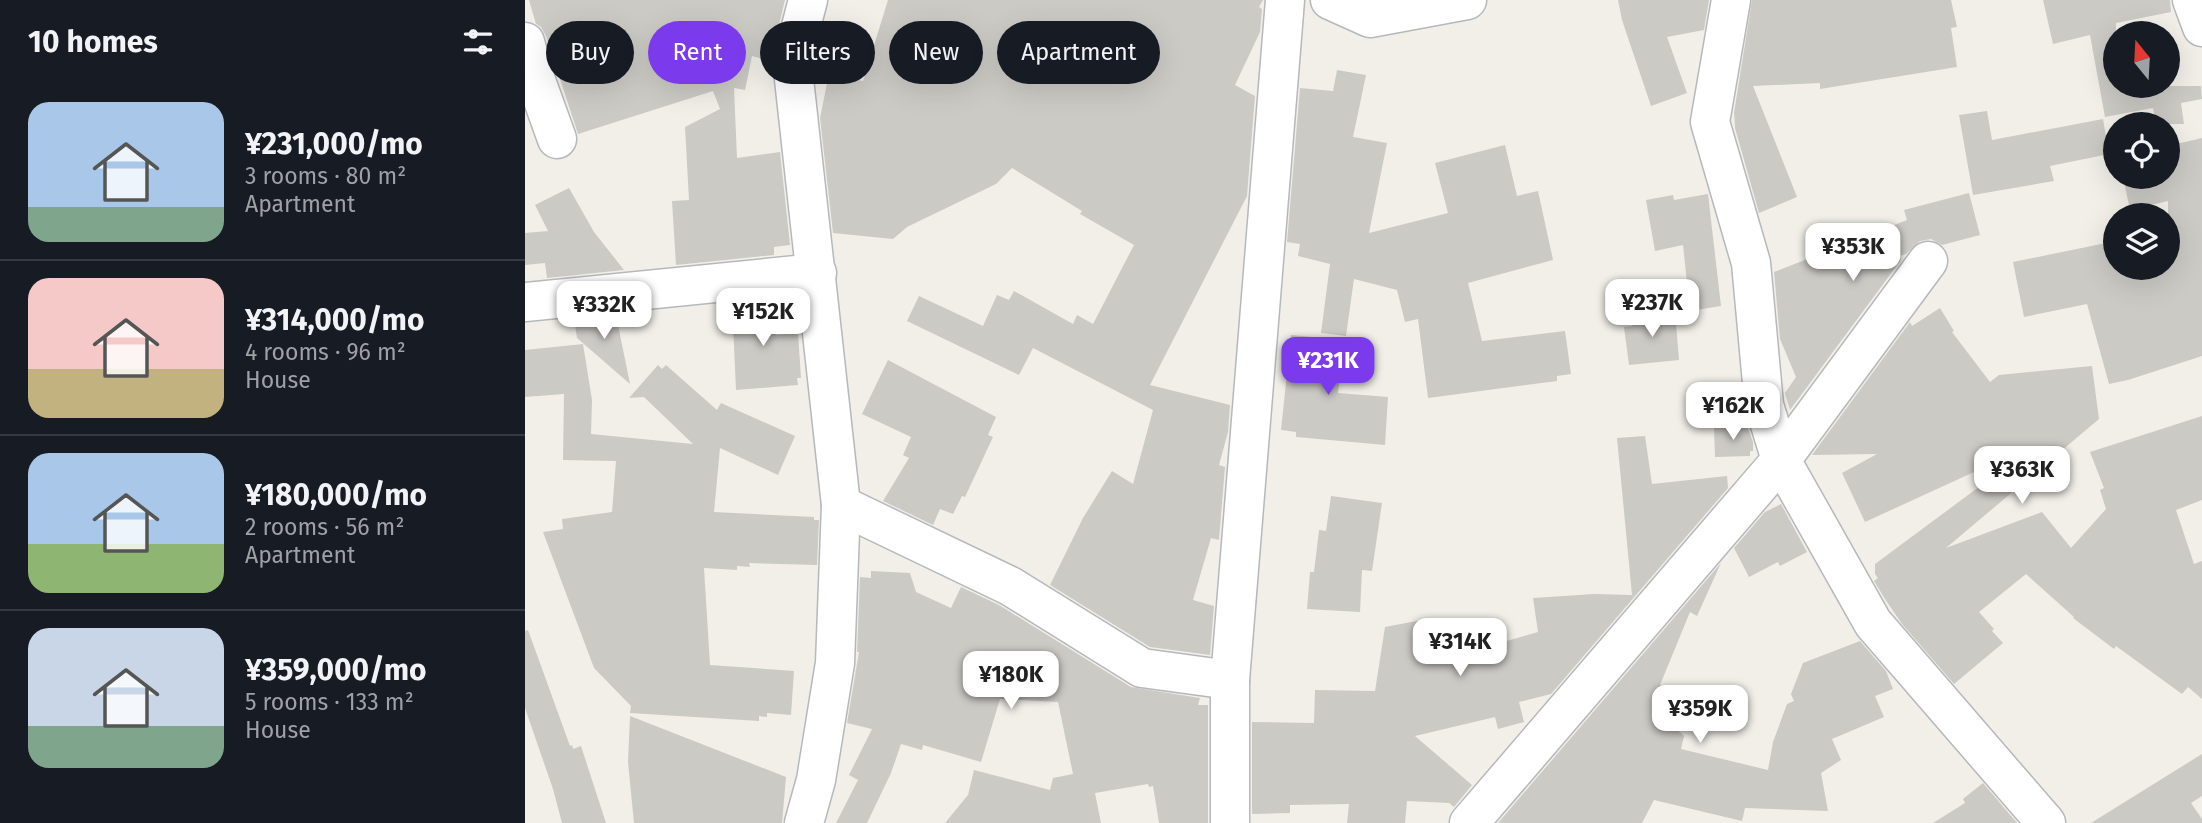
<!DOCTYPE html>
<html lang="en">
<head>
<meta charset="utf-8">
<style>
  :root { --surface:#171b24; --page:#242831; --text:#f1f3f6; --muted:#9ea1a6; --line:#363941; --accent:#7c3aed }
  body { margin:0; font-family:"Fira Sans",sans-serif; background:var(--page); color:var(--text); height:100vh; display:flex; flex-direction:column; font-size:26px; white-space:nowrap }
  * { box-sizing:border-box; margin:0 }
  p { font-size:23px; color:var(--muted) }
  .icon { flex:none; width:38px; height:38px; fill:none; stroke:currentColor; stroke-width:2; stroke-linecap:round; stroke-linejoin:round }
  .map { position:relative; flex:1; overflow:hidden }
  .details { display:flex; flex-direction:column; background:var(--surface); width:525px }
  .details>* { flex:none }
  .top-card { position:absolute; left:21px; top:21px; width:665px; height:63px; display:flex; gap:14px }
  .needle { width:46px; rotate:342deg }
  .tools { position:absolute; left:1578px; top:21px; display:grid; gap:14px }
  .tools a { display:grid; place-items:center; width:77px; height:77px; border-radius:50%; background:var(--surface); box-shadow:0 7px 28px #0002; font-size:35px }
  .price { position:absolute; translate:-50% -60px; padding:0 16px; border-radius:14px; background:#fff; color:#222; font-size:23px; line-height:46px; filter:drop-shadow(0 2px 4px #0008) }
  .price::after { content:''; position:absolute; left:50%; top:42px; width:21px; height:16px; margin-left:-10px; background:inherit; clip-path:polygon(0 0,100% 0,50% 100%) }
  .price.on { background:var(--accent); color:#fff }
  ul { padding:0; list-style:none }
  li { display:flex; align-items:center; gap:21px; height:175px; padding:0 28px }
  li+li { border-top:2px solid var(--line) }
  li span { display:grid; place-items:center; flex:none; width:196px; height:140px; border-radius:21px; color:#555 }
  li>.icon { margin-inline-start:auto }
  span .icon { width:84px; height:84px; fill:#fffc; stroke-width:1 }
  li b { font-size:30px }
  h2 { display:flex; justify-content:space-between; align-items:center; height:84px; padding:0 28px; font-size:30px }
  .tag { padding:0 24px; border-radius:32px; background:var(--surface); box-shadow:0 7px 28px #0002; font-size:24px; line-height:63px }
  .tag.on { background:var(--accent); color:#fff }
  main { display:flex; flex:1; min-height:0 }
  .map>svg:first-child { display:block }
  .building { fill:#cccac5 }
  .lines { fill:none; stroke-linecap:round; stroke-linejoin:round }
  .minor-casing { stroke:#b5b8bc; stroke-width:41 }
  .minor { stroke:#fff; stroke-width:38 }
</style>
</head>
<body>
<main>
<section class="details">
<h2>10 homes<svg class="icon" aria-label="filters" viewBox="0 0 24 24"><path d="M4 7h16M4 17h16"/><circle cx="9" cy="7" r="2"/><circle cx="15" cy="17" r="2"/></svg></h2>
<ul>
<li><span style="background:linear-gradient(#a9c7e8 75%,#7fa58c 0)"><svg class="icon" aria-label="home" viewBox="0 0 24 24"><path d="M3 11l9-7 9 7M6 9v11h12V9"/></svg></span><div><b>¥231,000/mo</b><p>3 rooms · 80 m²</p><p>Apartment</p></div></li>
<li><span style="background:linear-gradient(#f6c9c9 65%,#c2b280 0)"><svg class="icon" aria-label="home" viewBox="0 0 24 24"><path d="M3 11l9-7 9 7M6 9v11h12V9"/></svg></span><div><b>¥314,000/mo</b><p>4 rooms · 96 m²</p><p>House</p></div></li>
<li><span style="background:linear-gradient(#a9c7e8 65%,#8fb573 0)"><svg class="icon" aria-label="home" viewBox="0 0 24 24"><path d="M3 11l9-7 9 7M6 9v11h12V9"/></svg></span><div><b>¥180,000/mo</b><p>2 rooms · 56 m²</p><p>Apartment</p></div></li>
<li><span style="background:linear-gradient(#c9d6e8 70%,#7fa58c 0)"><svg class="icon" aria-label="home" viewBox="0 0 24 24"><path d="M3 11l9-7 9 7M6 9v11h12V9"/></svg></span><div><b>¥359,000/mo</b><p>5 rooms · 133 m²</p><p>House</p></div></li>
</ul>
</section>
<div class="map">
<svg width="1677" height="823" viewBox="0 0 1677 823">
  <rect width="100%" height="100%" fill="#f1efe8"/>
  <g class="building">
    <polygon points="4,0 260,0 245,61 227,56 220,90 209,88 212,158 255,152 265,245 249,247 249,255 151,265 147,201 164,200 160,127 195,109 188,91 53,134 21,36 16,27 11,24"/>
    <polygon points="363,0 738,0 734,7 737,9 735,32 710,85 730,96 722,196 625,385 705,405 703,432 694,465 700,467 694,540 686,538 668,600 689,606 685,655 625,647 525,585 558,518 587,471 608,484 628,410 508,348 494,375 382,321 394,296 458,326 472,295 484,300 489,291 548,324 552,315 568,324 609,245 555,214 557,211 487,168 471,184 382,227 368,239 308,233 295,118 304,73 338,81"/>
    <polygon points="1093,0 1184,0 1179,30 1142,37 1162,93 1126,106 1097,20"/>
    <polygon points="1227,0 1426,0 1432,27 1426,28 1432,67 1295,89 1295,83 1228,86 1272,197 1234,213 1210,128 1209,113"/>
    <polygon points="1518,0 1645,0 1646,12 1591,23 1591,86 1676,86 1677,99 1656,103 1659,124 1631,124 1628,108 1580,117 1565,35 1528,44"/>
    <polygon points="812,70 841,75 828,137 862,143 844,233 923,213 910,163 980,145 992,196 1013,191 1028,260 943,283 957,341 1040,331 1046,374 1032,376 1032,381 903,398 893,319 880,322 872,290 829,279 821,336 796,333 805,264 773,256 775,244 762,242 775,88 808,91"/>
    <polygon points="1462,111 1467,140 1578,119 1584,154 1525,166 1529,181 1448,195 1434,115"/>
    <polygon points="1677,138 1677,356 1603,380 1584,384 1562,304 1499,317 1488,262 1591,241 1591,268 1643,268 1643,201 1605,210 1598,177 1643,177 1643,146"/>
    <polygon points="44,188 69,232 99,270 22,278 20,263 0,265 0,233 23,231 10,205"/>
    <polygon points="1444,193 1455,235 1417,245 1406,239 1395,241 1381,254 1374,256 1376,260 1265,410 1260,393 1271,377 1255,339 1249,272 1382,220 1379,210"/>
    <polygon points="1183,194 1196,306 1165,311 1158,245 1130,251 1121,200 1148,195 1149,200"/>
    <polygon points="250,299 251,335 273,333 276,378 272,378 273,385 211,390 207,303"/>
    <polygon points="1415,308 1429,331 1427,332 1465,382 1474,375 1567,366 1574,419 1421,548 1517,512 1546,548 1581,509 1575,490 1579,488 1565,452 1677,416 1677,500 1651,510 1669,564 1677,561 1677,699 1663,687 1657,694 1591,646 1589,649 1548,618 1549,617 1501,574 1454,612 1469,629 1467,631 1478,643 1429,684 1377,624 1360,599 1349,581 1353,578 1350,574 1350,564 1466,478 1460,467 1340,522 1317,473 1352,454 1287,455 1385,322 1387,326"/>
    <polygon points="1150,311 1154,360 1104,365 1099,327 1107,326 1106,318"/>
    <polygon points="91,315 105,384 52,338 49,319"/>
    <polygon points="766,335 819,340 813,393 863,397 860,445 771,437 771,432 756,430"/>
    <polygon points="58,344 67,400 66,434 168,444 119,397 104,398 133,365 137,369 141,365 192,410 196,403 270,436 253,475 195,448 189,512 289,517 289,520 294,520 292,565 224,563 225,567 212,566 212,570 179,568 185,665 269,671 266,715 242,713 242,717 234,716 234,721 105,713 106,706 69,668 18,532 38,529 37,519 87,512 91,461 38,460 39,394 0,397 0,350"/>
    <polygon points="363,360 471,417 463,435 468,437 440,497 437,496 428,514 415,509 408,525 358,501 384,458 378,455 386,437 337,414"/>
    <polygon points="1222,426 1228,442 1228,451 1225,451 1225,456 1190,457 1189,427"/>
    <polygon points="1120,436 1127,484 1202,476 1203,488 1026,694 994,702 999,722 973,729 970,717 890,736 947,785 929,807 924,803 882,801 880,823 822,823 824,804 765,805 765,813 727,814 727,722 789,723 790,690 850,691 860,627 907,618 910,638 960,626 964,646 1013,632 1008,598 1069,594 1107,595 1092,438"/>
    <polygon points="806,496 857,503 847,571 837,570 835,612 782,609 785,572 789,572 794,530 801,531"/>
    <polygon points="1256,504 1282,552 1255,566 1253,562 1224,577 1209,548 1240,512"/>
    <polygon points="1196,563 1172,616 1165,612 1135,685 1157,703 1155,705 1158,709 1146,724 1159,736 1156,749 1243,770 1248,742 1262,704 1269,701 1266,694 1278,663 1335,641 1361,671 1368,689 1350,696 1359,717 1307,739 1316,760 1296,773 1303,811 1220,808 1217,821 1129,800 1117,823 973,823"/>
    <polygon points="346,571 385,573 391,592 426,608 436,587 474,605 606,687 675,698 673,705 683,705 683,823 634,823 628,786 624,787 623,784 570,793 576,823 420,823 443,795 449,770 525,790 528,778 548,774 533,702 475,699 456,762 398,745 397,750 376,744 366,773 342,823 311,823 333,780 324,775 347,729 322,723 334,652 332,652 335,577 346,578"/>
    <polygon points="3,630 45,746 47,745 48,749 56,746 81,823 37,823 28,789 0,708 0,631"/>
    <polygon points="105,716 261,777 257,823 109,823 103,762"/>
    <polygon points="1677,754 1677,796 1666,803 1677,819 1677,823 1566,823"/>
    <polygon points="1458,783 1492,823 1408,823 1440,803 1438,799"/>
  </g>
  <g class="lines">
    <defs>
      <g id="minor">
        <polyline points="805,0 845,18 942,0"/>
        <polyline points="1206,0 1185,122 1226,263 1239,405 1256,460 1348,623 1521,823"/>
        <polyline points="1667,0 1677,27"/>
        <polyline points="0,42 10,78 32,139"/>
        <polyline points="0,302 292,273"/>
        <polyline points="316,505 485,586 617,668 705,680"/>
        <polyline points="279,823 291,780 310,663 316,505 267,61 283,0"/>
        <polyline points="705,823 705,680 760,0"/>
        <polyline points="944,823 1256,460 1403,261"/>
      </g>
    </defs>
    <use href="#minor" class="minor-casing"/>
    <use href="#minor" class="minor"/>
  </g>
</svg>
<div class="tools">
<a><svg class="needle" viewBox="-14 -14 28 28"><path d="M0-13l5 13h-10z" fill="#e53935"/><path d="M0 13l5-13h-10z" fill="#9ea1a6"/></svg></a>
<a><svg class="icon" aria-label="locate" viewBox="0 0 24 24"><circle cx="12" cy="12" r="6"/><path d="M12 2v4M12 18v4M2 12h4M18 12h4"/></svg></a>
<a><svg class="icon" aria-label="layers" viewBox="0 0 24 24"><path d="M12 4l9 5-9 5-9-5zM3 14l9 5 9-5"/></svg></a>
</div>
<b class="price" style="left:1328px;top:283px">¥353K</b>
<b class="price" style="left:1127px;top:339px">¥237K</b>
<b class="price" style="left:79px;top:341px">¥332K</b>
<b class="price" style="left:238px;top:348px">¥152K</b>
<b class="price on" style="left:803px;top:397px">¥231K</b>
<b class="price" style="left:1208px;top:442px">¥162K</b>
<b class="price" style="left:1497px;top:506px">¥363K</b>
<b class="price" style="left:935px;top:678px">¥314K</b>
<b class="price" style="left:486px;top:711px">¥180K</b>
<b class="price" style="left:1175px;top:745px">¥359K</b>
<div class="top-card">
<a class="tag">Buy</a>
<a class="tag on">Rent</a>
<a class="tag">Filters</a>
<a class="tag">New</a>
<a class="tag">Apartment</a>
</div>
</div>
</main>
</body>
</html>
